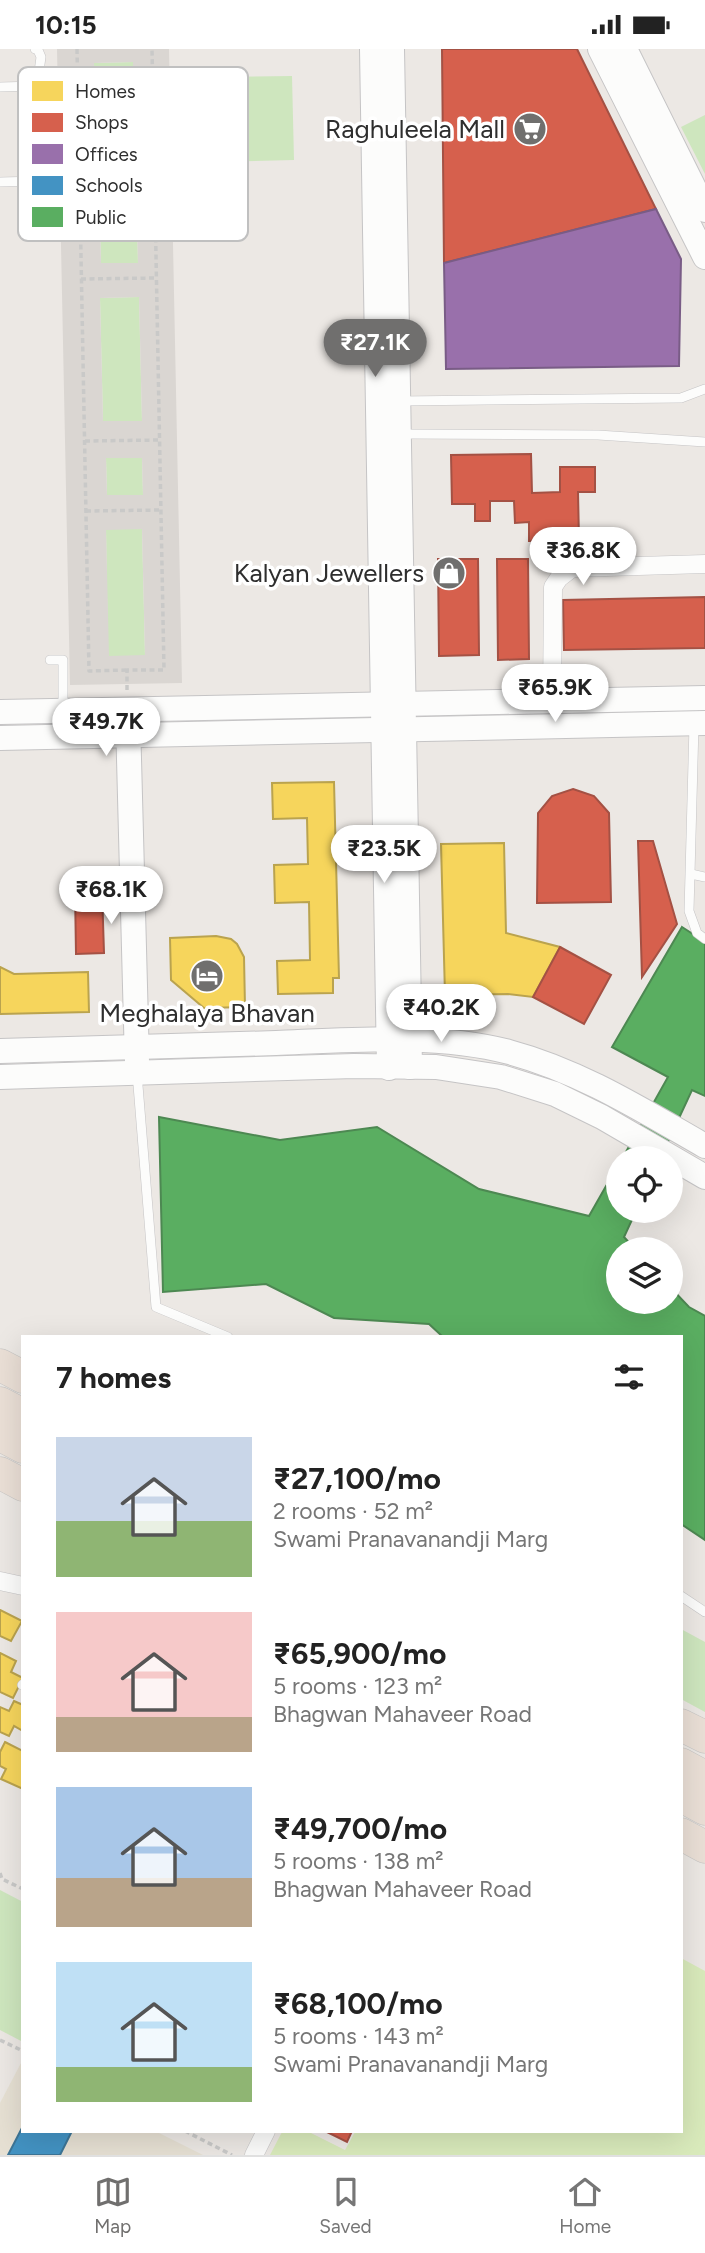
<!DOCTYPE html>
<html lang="en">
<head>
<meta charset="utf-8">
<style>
  :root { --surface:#fff; --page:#f2f2f2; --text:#222; --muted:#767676; --line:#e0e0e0; --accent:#706f6e }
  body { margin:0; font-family:Figtree,sans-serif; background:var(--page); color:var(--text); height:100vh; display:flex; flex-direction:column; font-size:26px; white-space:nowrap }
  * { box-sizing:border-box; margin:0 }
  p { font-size:23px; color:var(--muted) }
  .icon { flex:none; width:38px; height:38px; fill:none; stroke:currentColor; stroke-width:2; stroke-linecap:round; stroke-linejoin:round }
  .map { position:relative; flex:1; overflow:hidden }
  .sheet { position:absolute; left:21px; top:1286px; width:662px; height:798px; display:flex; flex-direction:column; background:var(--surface); border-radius:0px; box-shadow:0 7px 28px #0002 }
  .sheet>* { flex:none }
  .controls { position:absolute; left:606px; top:1097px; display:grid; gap:14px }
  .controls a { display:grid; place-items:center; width:77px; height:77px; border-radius:50%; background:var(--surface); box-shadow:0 7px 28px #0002; font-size:35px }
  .price { position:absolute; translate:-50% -60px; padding:0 16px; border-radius:24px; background:#fff; color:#222; font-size:23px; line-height:46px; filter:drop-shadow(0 2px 4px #0008) }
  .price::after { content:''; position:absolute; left:50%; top:42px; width:21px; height:16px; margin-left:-10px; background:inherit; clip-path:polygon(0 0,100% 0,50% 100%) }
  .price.on { background:var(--accent); color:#fff }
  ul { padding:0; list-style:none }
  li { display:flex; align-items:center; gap:21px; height:175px; padding:0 35px }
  li span { display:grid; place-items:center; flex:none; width:196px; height:140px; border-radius:0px; color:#555 }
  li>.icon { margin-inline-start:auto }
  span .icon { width:84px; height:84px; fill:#fffc; stroke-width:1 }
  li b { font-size:30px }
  h2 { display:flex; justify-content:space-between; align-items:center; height:84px; padding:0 35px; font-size:30px }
  .status { display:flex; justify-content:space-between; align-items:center; height:49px; padding:0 35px; background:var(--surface); direction:ltr }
  .status svg { height:19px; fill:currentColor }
  .tab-bar { display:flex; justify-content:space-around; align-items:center; height:98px; border-top:2px solid var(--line); background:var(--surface); font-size:19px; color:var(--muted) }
  .tab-bar a { display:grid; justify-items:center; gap:4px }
  .tab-bar .on { color:var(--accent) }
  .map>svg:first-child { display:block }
  .education { fill:#e6e0d3 }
  .green { fill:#cee6be }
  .pitch { fill:#d9eabb }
  .plaza { fill:#dad6d2; fill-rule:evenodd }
  .homes { fill:#f6d55c; stroke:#baa34e; stroke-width:2 }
  .shops { fill:#d6604d; stroke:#a45144; stroke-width:2 }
  .offices { fill:#9970ab; stroke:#795c86; stroke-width:2 }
  .schools { fill:#4393c3; stroke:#3d7596; stroke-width:2 }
  .public { fill:#5aae61; stroke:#4d8852; stroke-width:2 }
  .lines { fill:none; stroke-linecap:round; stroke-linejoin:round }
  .lane-casing { stroke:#c5c4c5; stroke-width:10 }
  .street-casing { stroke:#c5c4c5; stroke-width:19 }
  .secondary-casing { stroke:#c5c4c5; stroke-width:26 }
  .highway-casing { stroke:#c6c5c4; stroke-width:33 }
  .path { stroke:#c9c9c8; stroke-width:3.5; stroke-dasharray:5 3.5; stroke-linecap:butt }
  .lane { stroke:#fcfcfb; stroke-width:9 }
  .street { stroke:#fcfcfb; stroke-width:18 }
  .secondary { stroke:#fcfcfb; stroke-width:24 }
  .highway { stroke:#eadfd6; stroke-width:32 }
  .labels { text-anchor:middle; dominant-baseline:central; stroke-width:7; stroke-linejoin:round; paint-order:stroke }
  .poi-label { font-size:26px; fill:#2e2e2e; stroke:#fff; text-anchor:end }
  .key { fill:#fff; stroke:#c0c0c0; stroke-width:2 }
  .key-label { font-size:19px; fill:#2e2e2e }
</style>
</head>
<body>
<div class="status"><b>10:15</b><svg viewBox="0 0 49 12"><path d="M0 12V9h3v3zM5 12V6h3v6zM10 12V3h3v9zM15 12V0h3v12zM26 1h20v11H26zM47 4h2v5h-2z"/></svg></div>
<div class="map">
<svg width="705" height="2106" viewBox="0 0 705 2106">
  <rect width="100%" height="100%" fill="#ece8e4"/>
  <polygon class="education" points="21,2014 23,2015 23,2082 157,2083 203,2106 0,2106 0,2054"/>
  <g class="green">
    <polygon points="134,13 136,140 97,140 94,14"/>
    <polygon points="292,27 294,111 213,113 211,28"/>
    <polygon points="705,66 705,125 681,78"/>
    <polygon points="137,173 138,214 101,214 100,174"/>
    <polygon points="139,248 142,372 103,372 100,249"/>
    <polygon points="106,409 142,409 143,446 107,446"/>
    <polygon points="106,480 142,480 145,607 108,607"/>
    <polygon points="681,1580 705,1593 705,1663 681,1650"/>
    <polygon points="0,1841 23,1853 23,1993 0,1981"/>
  </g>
  <polygon class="pitch" points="681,1909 705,1922 705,2106 270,2106 282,2083 309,2083 345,2101 355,2083 681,2082"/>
  <path class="plaza" d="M57,0H169L182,634L70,636ZM133,13L136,139L97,140L94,14ZM137,173L138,214H101L100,174ZM139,248L142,372H103L100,249ZM142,409L143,446H107L106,409ZM142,480L145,606L109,607L106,481Z"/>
  <g class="homes">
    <polygon points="334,733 339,929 333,929 333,944 278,945 277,912 310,911 309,853 275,854 274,816 308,815 307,769 273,770 272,734"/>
    <polygon points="504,794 506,884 560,898 533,948 508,945 445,946 441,795"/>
    <polygon points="216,887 231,890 237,895 244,908 245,958 204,959 171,931 170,889"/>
    <polygon points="0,918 14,925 88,923 89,963 0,965"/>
    <polygon points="0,1561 22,1572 11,1592 0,1587"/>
    <polygon points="0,1604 16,1612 11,1623 23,1629 13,1649 0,1643"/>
    <polygon points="14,1652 23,1656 23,1682 14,1677 9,1687 0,1683 0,1658 9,1662"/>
    <polygon points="5,1693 23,1702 23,1740 1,1730 6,1720 0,1717 0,1703"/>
  </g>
  <g class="shops">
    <polygon points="442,0 577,0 656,160 444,214"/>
    <polygon points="531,405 532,444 560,443 560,418 595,418 595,443 578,443 579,491 529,492 529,473 515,474 514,452 490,452 490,472 475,472 475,455 452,455 451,406"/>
    <polygon points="438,510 478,510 479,606 439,607"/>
    <polygon points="497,510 528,510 529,610 498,611"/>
    <polygon points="705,548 705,599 564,601 563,551"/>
    <polygon points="573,740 594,747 609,764 611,853 537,854 538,764 552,747"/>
    <polygon points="638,792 653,792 677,875 642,928"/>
    <polygon points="102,841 104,904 76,905 75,842"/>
    <polygon points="560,898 611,926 584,975 533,948"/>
    <polygon points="325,2082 352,2082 347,2093"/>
  </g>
  <polygon class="offices" points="656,160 681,210 679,317 446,320 444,214"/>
  <polygon class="schools" points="23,2077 23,2082 72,2082 60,2106 8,2106"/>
  <g class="public">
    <polygon points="682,878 705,893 705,1047 692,1041 660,1110 622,1110 668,1028 612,998"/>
    <polygon points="159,1068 280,1091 377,1078 479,1140 589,1167 618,1116 618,1162 636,1162 624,1188 635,1200 618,1200 618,1253 670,1253 670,1238 689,1258 705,1267 705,1491 681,1475 681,1288 443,1288 429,1275 334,1269 266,1235 163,1243"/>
  </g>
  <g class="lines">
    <defs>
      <g id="lane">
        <polyline points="35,0 38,1 41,8 37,37"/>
        <polyline points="0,38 37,37 39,132 0,133"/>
        <polyline points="400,352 681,349 705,340"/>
        <polyline points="399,385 598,386 705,393"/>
        <polyline points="50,611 63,611 63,660"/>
        <polyline points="694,676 689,862 697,884 705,890"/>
        <polyline points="691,825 705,828"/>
        <polyline points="137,1024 156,1258 228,1288"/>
        <polyline points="681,1547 705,1563"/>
        <polyline points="22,1636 23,1635"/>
      </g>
      <g id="street">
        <polyline points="552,652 553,538 559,529 572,519 705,515"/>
        <polyline points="0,1532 23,1537"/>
        <polyline points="254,2106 266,2082"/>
      </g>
      <g id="secondary">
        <polyline points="372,0 389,1019"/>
        <polyline points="392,0 410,1018"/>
        <polyline points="600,0 705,208"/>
        <polyline points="625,0 705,161"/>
        <polyline points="0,663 705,649"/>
        <polyline points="128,672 137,1013"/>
        <polyline points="0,689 705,674"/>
        <path d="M0,1002C92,1000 184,997 276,994C350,991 438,984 509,1003C580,1022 642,1061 705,1097"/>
        <polyline points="0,1028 354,1017 436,1018 501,1028 555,1045 602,1068 705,1128"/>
      </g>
      <g id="highway">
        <polyline points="0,1316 23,1328"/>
        <polyline points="0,1354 23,1366"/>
        <polyline points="0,1386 23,1398"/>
        <polyline points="0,1424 23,1436"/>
        <polyline points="681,1676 705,1688"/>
        <polyline points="681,1715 705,1728"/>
        <polyline points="681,1747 705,1760"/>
        <polyline points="681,1785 705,1798"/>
      </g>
    </defs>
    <use href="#lane" class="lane-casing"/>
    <use href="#street" class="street-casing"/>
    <use href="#secondary" class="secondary-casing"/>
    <use href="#highway" class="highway-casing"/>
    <g class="path">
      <polyline points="77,0 89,622 127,621"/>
      <polyline points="80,157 155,156"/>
      <polyline points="81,230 156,229"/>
      <polyline points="85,392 159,391"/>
      <polyline points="86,462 161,461"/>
      <polyline points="127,641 127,621 164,621 152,0"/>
      <polyline points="0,1824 2,1830 23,1840"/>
      <polyline points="0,1991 23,2002"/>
      <polyline points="185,2082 232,2106"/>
    </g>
    <use href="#lane" class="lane"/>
    <use href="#street" class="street"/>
    <use href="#secondary" class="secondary"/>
    <use href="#highway" class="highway"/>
  </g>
  <defs>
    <symbol id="supermarket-disc" viewBox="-11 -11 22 22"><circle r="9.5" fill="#706f6e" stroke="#fff"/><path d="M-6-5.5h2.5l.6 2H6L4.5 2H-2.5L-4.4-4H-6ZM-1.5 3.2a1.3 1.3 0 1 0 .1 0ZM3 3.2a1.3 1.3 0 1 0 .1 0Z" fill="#fff"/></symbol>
    <symbol id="shop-disc" viewBox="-11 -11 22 22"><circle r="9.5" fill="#706f6e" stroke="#fff"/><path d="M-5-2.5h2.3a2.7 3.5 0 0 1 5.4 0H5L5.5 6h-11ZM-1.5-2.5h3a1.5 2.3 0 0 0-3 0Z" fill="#fff"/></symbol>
    <symbol id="hotel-disc" viewBox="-11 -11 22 22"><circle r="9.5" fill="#706f6e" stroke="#fff"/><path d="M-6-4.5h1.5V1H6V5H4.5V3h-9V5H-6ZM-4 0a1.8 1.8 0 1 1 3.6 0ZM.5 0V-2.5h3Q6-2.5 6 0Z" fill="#fff"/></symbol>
  </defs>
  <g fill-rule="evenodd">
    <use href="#supermarket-disc" x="511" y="61" width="38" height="38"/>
    <use href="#shop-disc" x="430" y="505" width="38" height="38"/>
    <use href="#hotel-disc" x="188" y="908" width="38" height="38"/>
  </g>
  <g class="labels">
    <g class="poi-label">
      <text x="505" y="80">Raghuleela Mall</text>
      <text x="424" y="524">Kalyan Jewellers</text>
      <text x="207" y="964" text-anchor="middle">Meghalaya Bhavan</text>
    </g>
  </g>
  <rect x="18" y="18" width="230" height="174" rx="10" class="key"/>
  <rect x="32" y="32" width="31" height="20" fill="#f6d55c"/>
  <rect x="32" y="64" width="31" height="19" fill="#d6604d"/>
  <rect x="32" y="95" width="31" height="20" fill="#9970ab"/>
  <rect x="32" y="127" width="31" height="19" fill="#4393c3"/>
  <rect x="32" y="158" width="31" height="20" fill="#5aae61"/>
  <g class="key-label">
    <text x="75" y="49">Homes</text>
    <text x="75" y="80">Shops</text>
    <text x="75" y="112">Offices</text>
    <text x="75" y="143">Schools</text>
    <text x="75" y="175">Public</text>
  </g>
</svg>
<div class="controls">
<a><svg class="icon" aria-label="locate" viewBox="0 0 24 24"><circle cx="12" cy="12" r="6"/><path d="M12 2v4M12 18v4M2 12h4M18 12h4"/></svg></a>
<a><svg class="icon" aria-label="layers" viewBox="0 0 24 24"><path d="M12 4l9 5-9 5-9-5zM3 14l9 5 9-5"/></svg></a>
</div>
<b class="price on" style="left:375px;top:330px">₹27.1K</b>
<b class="price" style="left:583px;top:538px">₹36.8K</b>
<b class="price" style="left:555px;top:675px">₹65.9K</b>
<b class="price" style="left:106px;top:709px">₹49.7K</b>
<b class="price" style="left:384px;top:836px">₹23.5K</b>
<b class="price" style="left:111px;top:877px">₹68.1K</b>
<b class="price" style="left:441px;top:995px">₹40.2K</b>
<section class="sheet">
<h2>7 homes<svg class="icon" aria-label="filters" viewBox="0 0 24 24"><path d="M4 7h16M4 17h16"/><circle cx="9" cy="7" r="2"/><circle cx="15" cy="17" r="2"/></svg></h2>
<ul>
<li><span style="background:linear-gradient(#c9d6e8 60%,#8fb573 0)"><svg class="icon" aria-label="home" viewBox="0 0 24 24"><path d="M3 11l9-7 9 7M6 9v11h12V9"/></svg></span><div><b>₹27,100/mo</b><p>2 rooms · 52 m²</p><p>Swami Pranavanandji Marg</p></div></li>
<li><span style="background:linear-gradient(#f6c9c9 75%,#b9a48a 0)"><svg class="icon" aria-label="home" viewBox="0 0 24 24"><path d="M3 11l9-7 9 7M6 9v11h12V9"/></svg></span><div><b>₹65,900/mo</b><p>5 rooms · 123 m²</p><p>Bhagwan Mahaveer Road</p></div></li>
<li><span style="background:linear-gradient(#a9c7e8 65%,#b9a48a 0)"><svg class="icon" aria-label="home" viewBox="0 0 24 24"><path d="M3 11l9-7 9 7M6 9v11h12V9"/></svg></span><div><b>₹49,700/mo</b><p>5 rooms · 138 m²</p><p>Bhagwan Mahaveer Road</p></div></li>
<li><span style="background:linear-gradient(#bfe0f5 75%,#8fb573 0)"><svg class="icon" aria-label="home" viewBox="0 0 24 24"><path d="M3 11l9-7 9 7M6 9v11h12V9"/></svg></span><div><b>₹68,100/mo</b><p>5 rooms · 143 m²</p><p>Swami Pranavanandji Marg</p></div></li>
</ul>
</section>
</div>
<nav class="tab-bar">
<a class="on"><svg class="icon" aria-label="map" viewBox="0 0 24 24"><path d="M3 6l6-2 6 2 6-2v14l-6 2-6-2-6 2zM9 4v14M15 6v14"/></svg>Map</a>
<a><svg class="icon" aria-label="saved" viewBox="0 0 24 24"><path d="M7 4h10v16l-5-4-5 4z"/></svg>Saved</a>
<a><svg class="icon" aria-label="home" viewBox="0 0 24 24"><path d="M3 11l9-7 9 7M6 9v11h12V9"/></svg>Home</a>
</nav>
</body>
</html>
